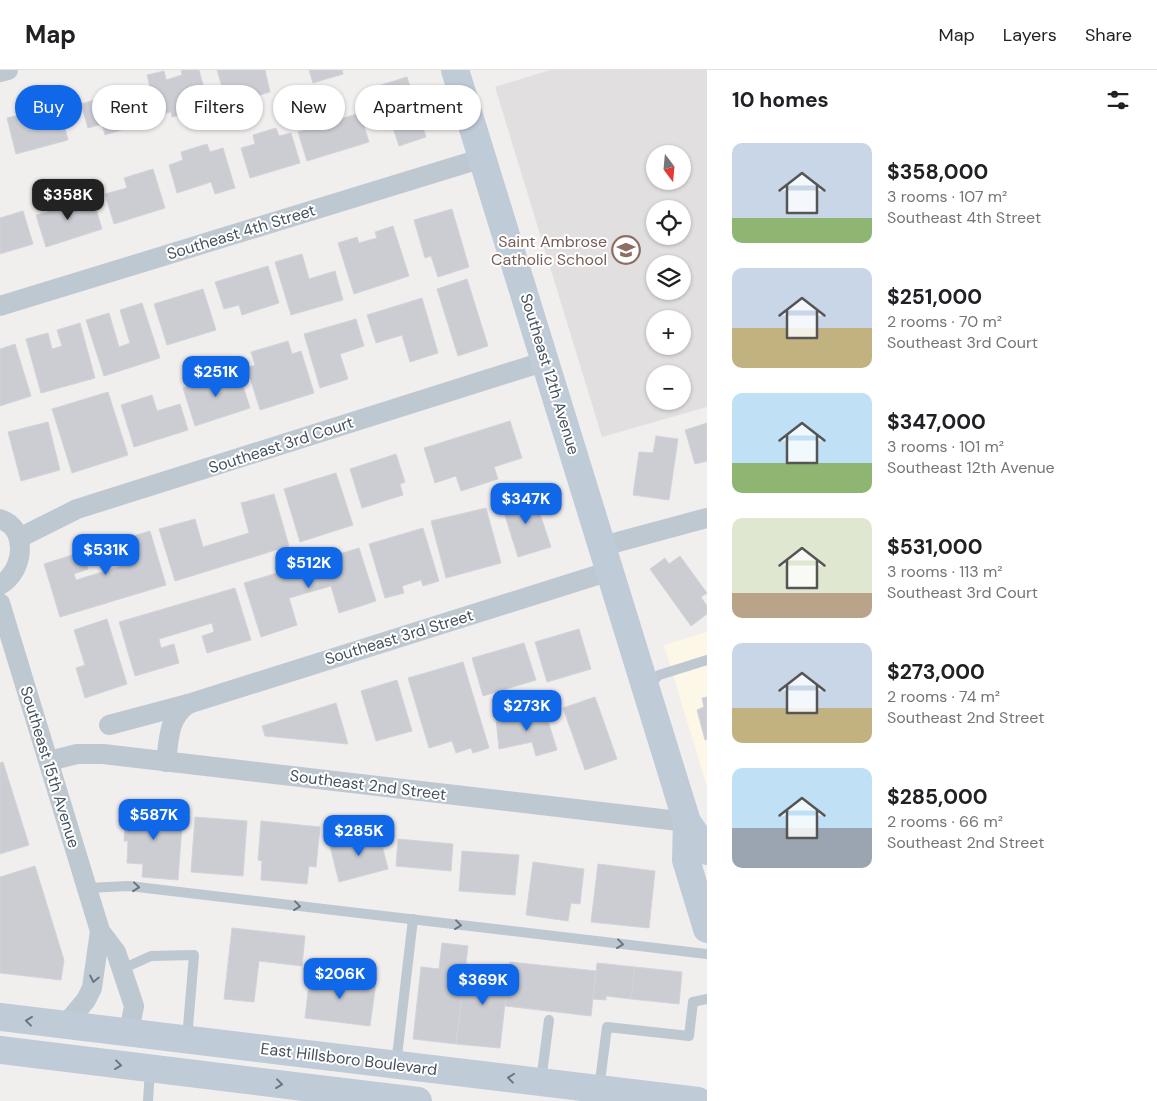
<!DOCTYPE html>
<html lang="en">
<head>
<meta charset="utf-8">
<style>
  :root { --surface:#fff; --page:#f2f2f2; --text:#202124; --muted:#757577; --line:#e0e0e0; --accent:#1068e9 }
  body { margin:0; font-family:"DM Sans",sans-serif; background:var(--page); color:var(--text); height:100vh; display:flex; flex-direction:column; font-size:19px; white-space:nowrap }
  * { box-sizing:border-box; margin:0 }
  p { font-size:16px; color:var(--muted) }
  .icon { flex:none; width:28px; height:28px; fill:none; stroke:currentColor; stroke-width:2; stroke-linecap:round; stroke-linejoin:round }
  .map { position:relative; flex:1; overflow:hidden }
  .panel { display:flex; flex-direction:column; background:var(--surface); width:450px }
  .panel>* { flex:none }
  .banner { position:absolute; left:15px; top:15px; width:475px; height:45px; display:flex; gap:10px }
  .needle { width:32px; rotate:164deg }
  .controls { position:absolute; left:646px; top:75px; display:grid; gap:10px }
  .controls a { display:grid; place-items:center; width:45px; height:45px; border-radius:50%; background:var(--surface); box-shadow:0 1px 4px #0004; font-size:25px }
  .price { position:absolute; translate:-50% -42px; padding:0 11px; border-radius:10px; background:var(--accent); color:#fff; font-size:16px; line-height:32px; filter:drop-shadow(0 1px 2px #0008) }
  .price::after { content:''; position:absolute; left:50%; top:30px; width:15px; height:11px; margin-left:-8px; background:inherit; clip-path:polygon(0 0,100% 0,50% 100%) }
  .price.active { background:#222; color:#fff }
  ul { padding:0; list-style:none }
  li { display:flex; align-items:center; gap:15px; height:125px; padding:0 25px }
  li span { display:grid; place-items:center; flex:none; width:140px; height:100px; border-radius:10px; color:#555 }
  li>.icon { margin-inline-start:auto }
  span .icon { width:60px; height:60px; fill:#fffc; stroke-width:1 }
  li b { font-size:21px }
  h2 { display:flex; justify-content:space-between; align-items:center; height:60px; padding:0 25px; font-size:21px }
  .tag { padding:0 18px; border-radius:22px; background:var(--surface); box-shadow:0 1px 4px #0004; font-size:18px; line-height:45px }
  .tag.active { background:var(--accent); color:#fff }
  header { display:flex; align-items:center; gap:30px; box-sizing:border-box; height:70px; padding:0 25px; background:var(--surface); border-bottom:1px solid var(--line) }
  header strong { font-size:24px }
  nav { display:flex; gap:28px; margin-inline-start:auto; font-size:18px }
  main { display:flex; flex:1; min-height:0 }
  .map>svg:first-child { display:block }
  .commercial { fill:#fdf7e7 }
  .education { fill:#e2dfe0; fill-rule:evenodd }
  .building { fill:#cbcdd3; stroke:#d2d4da }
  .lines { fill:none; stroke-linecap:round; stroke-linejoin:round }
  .lane { stroke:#bec8d1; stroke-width:10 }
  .street { stroke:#bec8d1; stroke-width:20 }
  .secondary { stroke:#c0cbd8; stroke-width:28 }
  .oneway { stroke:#6a7580 }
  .oneway2 { stroke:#6b7682 }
  .labels { text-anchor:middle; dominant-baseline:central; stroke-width:4; stroke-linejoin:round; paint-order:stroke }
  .street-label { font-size:16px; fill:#46515d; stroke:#fff }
  .education-label { font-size:16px; fill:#785e54; stroke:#fff; text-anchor:end }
</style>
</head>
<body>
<header>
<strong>Map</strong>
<nav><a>Map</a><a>Layers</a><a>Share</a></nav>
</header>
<main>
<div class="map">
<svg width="707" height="1031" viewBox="0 0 707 1031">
  <rect width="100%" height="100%" fill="#f1eeee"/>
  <polygon class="commercial" points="707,562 707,717 664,575"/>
  <path class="education" d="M550,0H707V337L602,367L495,17ZM655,84H682V111H655ZM655,139H682V166H655ZM655,194H682V221H655ZM655,249H682V276H655ZM655,304H682V331H655Z"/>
  <g class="building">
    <polygon points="181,0 199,0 205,22 193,25 197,41 172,47 171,42 157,45 147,5 164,1 166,10 182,5"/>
    <polygon points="217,0 265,0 270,22 243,30 238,15 223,20"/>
    <polygon points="309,0 342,0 343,4 313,13"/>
    <polygon points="407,7 426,67 399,76 393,58 384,60 371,18"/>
    <polygon points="129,20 140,54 105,65 102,54 88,58 81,34"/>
    <polygon points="59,35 68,70 16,84 7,48"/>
    <polygon points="360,43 369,72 307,91 298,62"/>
    <polygon points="276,58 279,66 291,63 300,93 250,108 241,78 255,74 253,65"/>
    <polygon points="207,74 210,82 223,78 235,118 215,124 211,112 177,123 169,95 183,90 181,82"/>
    <polygon points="153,99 165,138 114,154 105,124 127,118 124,108"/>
    <polygon points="62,127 66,137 93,129 102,159 46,177 36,145 48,142 45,132"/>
    <polygon points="452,139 469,197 438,207 431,186 425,188 414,150"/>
    <polygon points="23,141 33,174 0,184 0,148"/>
    <polygon points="393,156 409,206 354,224 338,173 357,167 359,173 377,168 375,162"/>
    <polygon points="302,184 309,209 335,201 343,230 291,245 275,192"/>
    <polygon points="268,196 279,233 242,245 239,235 224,239 215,212"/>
    <polygon points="467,209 488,276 458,286 437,219"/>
    <polygon points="203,219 216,260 167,275 154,234"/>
    <polygon points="422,228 438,283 410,292 402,265 376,273 367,245"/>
    <polygon points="142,233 160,288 104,306 86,250 109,243 119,277 130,273 120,240"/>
    <polygon points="356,249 364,276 340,284 348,309 320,318 304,264"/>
    <polygon points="80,253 95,308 41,323 26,269 48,263 52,279 62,276 57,260"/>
    <polygon points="288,271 292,284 301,281 314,323 260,340 247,298 255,295 251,282"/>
    <polygon points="15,274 31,326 0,336 0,279"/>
    <polygon points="238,300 250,338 195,356 183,318"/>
    <polygon points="108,322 128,385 72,403 52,339"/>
    <polygon points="152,325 157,341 180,334 188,360 134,377 121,335"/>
    <polygon points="510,351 522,388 494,397 498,409 461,421 456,406 435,413 424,378"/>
    <polygon points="48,352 60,400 21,411 8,362"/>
    <polygon points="707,353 707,391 695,394 685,360"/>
    <polygon points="656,366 678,369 669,430 633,425 639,382 653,383"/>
    <polygon points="396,384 405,412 400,414 403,425 362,438 350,399"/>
    <polygon points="336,403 353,455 300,472 284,419"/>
    <polygon points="533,423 551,477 518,487 501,433"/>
    <polygon points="274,424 289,476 175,511 159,459 195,449 203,477 249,463 241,433"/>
    <polygon points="486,438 501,493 446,508 431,451"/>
    <polygon points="423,458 439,511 423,516 421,510 402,516 404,523 385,528 369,474"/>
    <polygon points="150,461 166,515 60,547 44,494 82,482 88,499 74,504 76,510 132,493 130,487 116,491 110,473"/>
    <polygon points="359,478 376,531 339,543 331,516 289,528 297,555 261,567 244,513"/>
    <polygon points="680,486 707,523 701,527 707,536 707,544 691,556 650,499 665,488 669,494"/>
    <polygon points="235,518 251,570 207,583 202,566 214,562 212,553 159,569 161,578 174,574 179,593 135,606 119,552"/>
    <polygon points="107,549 127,614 85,628 76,598 85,595 74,560"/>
    <polygon points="579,559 591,599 547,612 535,572"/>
    <polygon points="524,573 536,610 483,626 472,588"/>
    <polygon points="463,592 489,678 473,683 471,678 456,683 452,671 429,678 408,608"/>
    <polygon points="397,610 412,661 376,671 361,621"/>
    <polygon points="595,627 617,689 585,700 563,638"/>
    <polygon points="707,627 707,669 705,670 697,640 704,637 702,628"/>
    <polygon points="336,633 348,674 265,666 262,656"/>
    <polygon points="545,641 557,680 536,686 532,672 499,679 496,649"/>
    <polygon points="3,692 29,775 0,784 0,693"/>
    <polygon points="126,737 183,741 178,810 142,807 143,794 127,793 128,771 124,771"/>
    <polygon points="195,747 247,751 243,806 191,802"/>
    <polygon points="261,751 320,757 316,797 309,796 307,814 261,810 262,791 258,790"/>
    <polygon points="379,763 388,799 339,812 330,776"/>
    <polygon points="398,769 453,774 451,801 396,796"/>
    <polygon points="462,781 519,785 515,825 459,821"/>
    <polygon points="533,792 584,799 580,834 571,833 568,851 526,845"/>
    <polygon points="598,794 655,801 649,858 591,852"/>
    <polygon points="35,796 64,890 61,910 0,903 0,807"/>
    <polygon points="232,858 305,866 302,896 259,891 254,932 224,929"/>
    <polygon points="442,873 468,876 456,974 413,969 421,897 439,899"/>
    <polygon points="510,892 596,901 591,946 505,936"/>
    <polygon points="597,893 635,897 631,929 606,926 606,930 593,929"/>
    <polygon points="466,894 509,899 500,978 456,974"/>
    <polygon points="635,897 682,902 679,934 631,929"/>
    <polygon points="310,905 376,913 370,956 305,948"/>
  </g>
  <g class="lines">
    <g class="lane">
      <polyline points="647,616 659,605 707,590"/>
      <polyline points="87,818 129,816 707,884"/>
      <polyline points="122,899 151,886 194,885 187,969"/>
      <polyline points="396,995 413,849"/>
      <polyline points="541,1011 549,950"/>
      <polyline points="599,1019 607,957 689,966 693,932 707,929"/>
      <polyline points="148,1031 150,1000"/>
    </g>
    <g class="street">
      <polyline points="0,2 8,0"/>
      <polyline points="0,236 483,88"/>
      <path d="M0,449C29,458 24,502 0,515"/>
      <polyline points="19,468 77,439 546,291"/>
      <polyline points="603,476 707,448"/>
      <polyline points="0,533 100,861 116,882 134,936 129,962"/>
      <polyline points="109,655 188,634 610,501"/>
      <polyline points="49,691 77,684 103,684 687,752"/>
      <path d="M166,692C169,669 168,648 188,634"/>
      <polyline points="65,955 86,930 92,918 100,861"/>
    </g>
    <g class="secondary">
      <polyline points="455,0 687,752 707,781"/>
      <polyline points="687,752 686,790 707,859"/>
      <polyline points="0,947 698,1031"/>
      <polyline points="0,980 418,1031"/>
    </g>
  </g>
  <defs><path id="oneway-chevron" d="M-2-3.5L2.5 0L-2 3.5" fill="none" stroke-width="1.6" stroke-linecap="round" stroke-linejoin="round" transform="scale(1.25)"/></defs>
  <g class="oneway">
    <use href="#oneway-chevron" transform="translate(136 817) rotate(6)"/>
    <use href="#oneway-chevron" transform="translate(297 836) rotate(7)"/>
    <use href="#oneway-chevron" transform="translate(458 855) rotate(7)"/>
    <use href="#oneway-chevron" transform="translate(620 874) rotate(7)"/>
    <use href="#oneway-chevron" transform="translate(94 909) rotate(102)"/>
  </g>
  <g class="oneway2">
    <use href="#oneway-chevron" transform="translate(29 951) rotate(-173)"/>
    <use href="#oneway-chevron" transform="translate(118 995) rotate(7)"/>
    <use href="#oneway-chevron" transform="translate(511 1008) rotate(-173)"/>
    <use href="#oneway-chevron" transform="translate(279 1014) rotate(7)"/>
  </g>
  <defs>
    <symbol id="school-ring" viewBox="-11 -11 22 22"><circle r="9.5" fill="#fff" stroke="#8d6e63" stroke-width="1.5"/><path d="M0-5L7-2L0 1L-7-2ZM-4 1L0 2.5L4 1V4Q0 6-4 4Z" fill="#8d6e63"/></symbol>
  </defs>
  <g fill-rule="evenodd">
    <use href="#school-ring" x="610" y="164" width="32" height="32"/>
  </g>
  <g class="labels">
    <g class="street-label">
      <text transform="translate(241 162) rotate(-17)">Southeast 4th Street</text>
      <text transform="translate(550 304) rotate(73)">Southeast 12th Avenue</text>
      <text transform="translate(281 375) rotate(-18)">Southeast 3rd Court</text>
      <text transform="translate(399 567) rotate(-17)">Southeast 3rd Street</text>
      <text transform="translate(50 697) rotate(73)">Southeast 15th Avenue</text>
      <text transform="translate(368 715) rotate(7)">Southeast 2nd Street</text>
      <text transform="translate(349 989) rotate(7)">East Hillsboro Boulevard</text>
    </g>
    <g class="education-label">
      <text x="607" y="171">Saint Ambrose<tspan x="607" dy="18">Catholic School</tspan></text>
    </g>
  </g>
</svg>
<div class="controls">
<a><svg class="needle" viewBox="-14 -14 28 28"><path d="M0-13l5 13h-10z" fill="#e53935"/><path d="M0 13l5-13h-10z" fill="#757577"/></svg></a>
<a><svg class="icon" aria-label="locate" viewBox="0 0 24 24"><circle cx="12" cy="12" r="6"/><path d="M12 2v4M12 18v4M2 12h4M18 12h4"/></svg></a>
<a><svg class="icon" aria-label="layers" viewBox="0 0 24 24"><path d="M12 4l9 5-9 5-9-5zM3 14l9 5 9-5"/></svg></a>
<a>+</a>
<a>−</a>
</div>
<b class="price active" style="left:68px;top:151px">$358K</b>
<b class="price" style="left:216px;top:328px">$251K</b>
<b class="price" style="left:526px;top:455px">$347K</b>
<b class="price" style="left:106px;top:506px">$531K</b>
<b class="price" style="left:309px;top:519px">$512K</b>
<b class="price" style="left:527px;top:662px">$273K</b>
<b class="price" style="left:154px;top:771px">$587K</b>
<b class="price" style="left:359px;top:787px">$285K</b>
<b class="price" style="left:340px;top:930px">$206K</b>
<b class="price" style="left:483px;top:936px">$369K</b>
<div class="banner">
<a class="tag active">Buy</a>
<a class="tag">Rent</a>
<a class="tag">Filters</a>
<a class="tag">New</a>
<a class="tag">Apartment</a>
</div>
</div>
<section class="panel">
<h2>10 homes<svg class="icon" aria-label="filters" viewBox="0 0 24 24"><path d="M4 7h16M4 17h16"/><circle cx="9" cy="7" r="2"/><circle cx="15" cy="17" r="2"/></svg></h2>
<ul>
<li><span style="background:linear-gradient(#c9d6e8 75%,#8fb573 0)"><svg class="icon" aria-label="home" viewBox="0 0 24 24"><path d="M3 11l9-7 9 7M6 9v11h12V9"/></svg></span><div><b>$358,000</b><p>3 rooms · 107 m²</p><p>Southeast 4th Street</p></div></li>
<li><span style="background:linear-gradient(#c9d6e8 60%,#c2b280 0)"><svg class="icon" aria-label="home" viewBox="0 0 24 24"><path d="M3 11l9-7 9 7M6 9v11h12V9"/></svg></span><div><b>$251,000</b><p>2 rooms · 70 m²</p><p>Southeast 3rd Court</p></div></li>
<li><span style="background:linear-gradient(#bfe0f5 70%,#8fb573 0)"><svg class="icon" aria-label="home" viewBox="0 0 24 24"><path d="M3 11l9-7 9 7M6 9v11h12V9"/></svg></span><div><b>$347,000</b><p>3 rooms · 101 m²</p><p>Southeast 12th Avenue</p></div></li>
<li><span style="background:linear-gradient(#dfe7d0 75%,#b9a48a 0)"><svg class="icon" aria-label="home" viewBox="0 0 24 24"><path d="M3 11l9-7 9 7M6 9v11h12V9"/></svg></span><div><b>$531,000</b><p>3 rooms · 113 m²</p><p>Southeast 3rd Court</p></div></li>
<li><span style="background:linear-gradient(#c9d6e8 65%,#c2b280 0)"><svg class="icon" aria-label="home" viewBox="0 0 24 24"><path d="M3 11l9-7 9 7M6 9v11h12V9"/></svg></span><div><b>$273,000</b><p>2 rooms · 74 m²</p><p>Southeast 2nd Street</p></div></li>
<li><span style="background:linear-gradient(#bfe0f5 60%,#9aa5b1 0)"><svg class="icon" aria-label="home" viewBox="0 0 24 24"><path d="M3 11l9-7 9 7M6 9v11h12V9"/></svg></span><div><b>$285,000</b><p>2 rooms · 66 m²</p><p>Southeast 2nd Street</p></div></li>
</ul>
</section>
</main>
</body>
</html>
